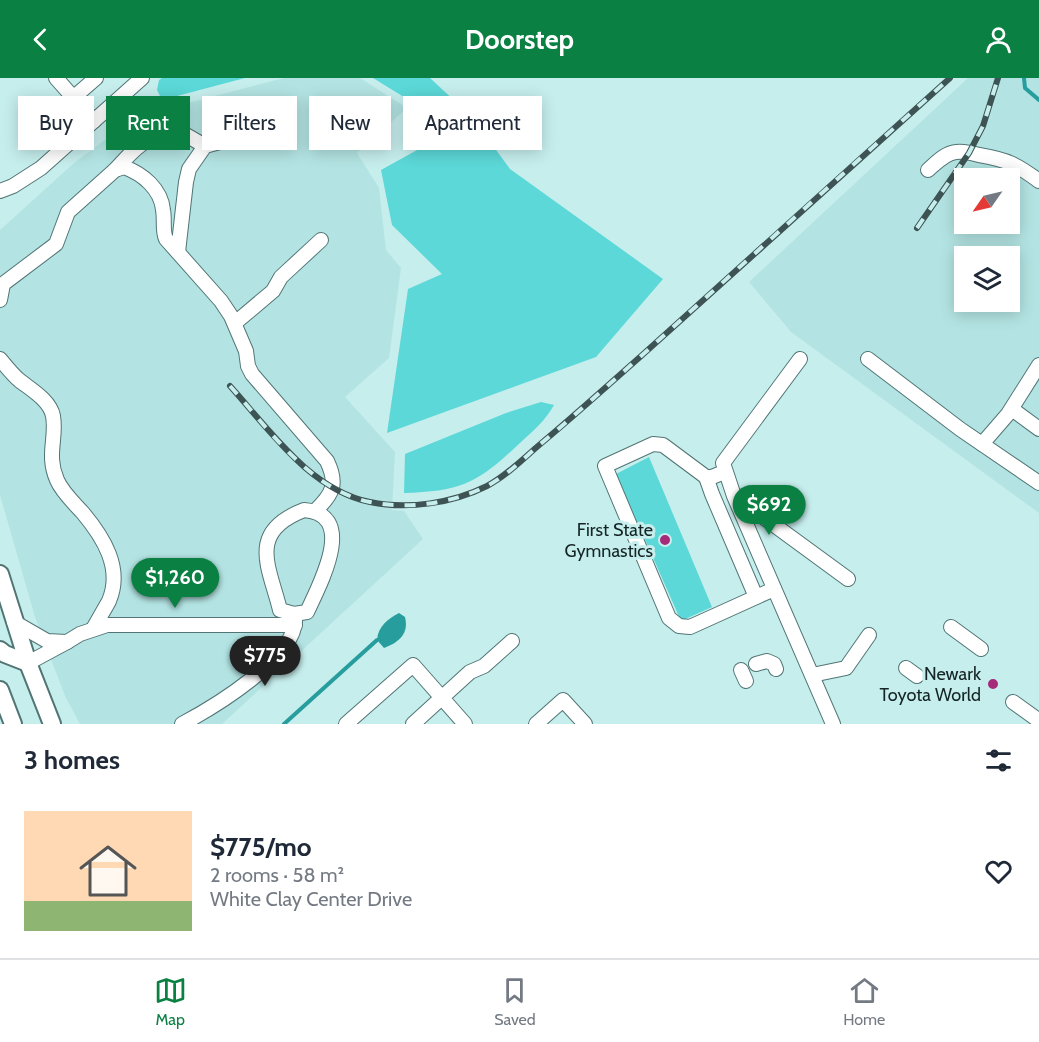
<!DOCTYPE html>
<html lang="en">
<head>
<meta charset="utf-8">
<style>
  :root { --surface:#fff; --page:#f2f2f3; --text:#1f2937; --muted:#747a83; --line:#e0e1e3; --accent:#0b8043 }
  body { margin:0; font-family:Cabin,sans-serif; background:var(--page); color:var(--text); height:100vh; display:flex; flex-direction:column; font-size:22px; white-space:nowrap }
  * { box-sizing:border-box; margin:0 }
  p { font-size:20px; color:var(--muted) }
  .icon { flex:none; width:33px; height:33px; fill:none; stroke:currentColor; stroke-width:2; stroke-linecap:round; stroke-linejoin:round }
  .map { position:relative; height:646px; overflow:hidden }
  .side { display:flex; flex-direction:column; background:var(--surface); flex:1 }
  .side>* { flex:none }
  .guide { position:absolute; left:18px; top:18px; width:600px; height:54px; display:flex; gap:12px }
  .needle { width:39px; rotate:236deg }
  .controls { position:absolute; left:954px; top:90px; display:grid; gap:12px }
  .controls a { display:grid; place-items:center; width:66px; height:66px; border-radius:0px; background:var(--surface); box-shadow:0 3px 15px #0003; font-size:30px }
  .price { position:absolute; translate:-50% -51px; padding:0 14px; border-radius:21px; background:var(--accent); color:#fff; font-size:20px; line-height:39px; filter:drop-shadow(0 2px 3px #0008) }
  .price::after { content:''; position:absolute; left:50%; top:36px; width:18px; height:14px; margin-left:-9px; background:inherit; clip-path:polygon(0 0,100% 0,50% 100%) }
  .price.selected { background:#222; color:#fff }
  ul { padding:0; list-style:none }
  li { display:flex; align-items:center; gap:18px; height:150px; padding:0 24px }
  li+li { border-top:2px solid var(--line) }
  li span { display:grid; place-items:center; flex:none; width:168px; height:120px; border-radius:0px; color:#555 }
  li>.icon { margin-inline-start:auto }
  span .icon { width:72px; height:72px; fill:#fffc; stroke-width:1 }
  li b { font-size:26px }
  h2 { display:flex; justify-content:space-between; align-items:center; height:72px; padding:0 24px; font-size:26px }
  .tag { padding:0 21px; border-radius:0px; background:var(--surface); box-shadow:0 3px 15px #0003; font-size:21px; line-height:54px }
  .tag.selected { background:var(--accent); color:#fff }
  header { display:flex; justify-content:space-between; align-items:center; height:78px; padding:0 24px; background:var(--accent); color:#fff; font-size:27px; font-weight:700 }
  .dock { display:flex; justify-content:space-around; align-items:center; height:84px; border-top:2px solid var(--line); background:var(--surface); font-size:16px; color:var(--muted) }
  .dock a { display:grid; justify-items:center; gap:3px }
  .dock .selected { color:var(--accent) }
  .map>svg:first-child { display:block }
  .built { fill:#b3e4e3; fill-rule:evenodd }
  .green { fill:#5cd8d8 }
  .water { fill:#289d9e }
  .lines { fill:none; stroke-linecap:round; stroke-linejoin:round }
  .stream { stroke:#289d9e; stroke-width:4 }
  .minor-casing { stroke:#517575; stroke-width:16 }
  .major-casing { stroke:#517575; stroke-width:20 }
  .minor { stroke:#fff; stroke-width:14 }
  .major { stroke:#fff; stroke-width:16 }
  .rail-casing { stroke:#3e5353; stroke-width:6 }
  .rail { stroke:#c6eeed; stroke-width:4; stroke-dasharray:11; stroke-linecap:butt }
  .poi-dot { fill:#a6297a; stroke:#c6eeed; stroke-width:2 }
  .labels { text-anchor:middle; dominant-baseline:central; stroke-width:6; stroke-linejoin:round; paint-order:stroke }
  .poi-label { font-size:18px; fill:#152424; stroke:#c6eeed; text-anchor:end }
</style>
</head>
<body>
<header><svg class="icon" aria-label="back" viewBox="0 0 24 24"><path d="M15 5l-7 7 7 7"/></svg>Doorstep<svg class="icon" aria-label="person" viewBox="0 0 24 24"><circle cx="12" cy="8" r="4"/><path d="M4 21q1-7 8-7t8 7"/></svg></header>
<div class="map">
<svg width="1039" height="646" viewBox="0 0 1039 646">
  <rect width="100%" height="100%" fill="#c6eeed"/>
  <g class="built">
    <polygon points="284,0 360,0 407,30 357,75 379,110 386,172 401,190 389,280 345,319 395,374 392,432 404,433 423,461 222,646 80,646 65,618 35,539 0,417 0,152 74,85 135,39"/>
    <path d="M968,0H1039V435L791,254L749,204ZM964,100H1010V146H964ZM964,178H1010V224H964Z"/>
  </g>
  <g class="green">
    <polygon points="162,0 245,0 162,22 157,12 159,2"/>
    <polygon points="373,0 430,0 472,39 510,91 663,201 596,279 387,355 408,211 442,196 392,147 381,92 446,56 425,32"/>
    <path d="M541,324L554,327C545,343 533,353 520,365C477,405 463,413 404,415L405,376L506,335Z"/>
    <polygon points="649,379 712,529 681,543 616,396"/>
  </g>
  <path class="water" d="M399,535L405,539C409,555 400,564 384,570L377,562C378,548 388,541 399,535Z"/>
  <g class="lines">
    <g class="stream">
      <polyline points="1024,0 1025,10 1039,22"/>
      <polyline points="284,646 377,562"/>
    </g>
    <defs>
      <g id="minor">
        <polyline points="56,0 94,43"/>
        <polyline points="73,20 96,0"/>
        <path d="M115,92C140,65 141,62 179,53L205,68"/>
        <path d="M928,92C936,85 945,75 956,74C963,73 972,75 979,77C1008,82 1016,86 1039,103"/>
        <polyline points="0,113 13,108 41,90 142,0"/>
        <polyline points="178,174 186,104 189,91 205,68 231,61"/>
        <path d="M0,222L3,206L56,166L68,134L115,92L124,89C143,96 161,111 163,132C165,142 162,152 166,161L221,223L231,238L246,273L248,288L252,296L327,383C338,406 333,416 315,433"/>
        <polyline points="235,245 273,213 281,199 321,162"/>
        <path d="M0,281C6,288 12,296 19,302C30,311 50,322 53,338C57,360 46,377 57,402C62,414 74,425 83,435C103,459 123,490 109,523C104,532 98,542 93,551"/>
        <polyline points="800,281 723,385 734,418 833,646"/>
        <polyline points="868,281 960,351 1039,405"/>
        <polyline points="1012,331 1039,351"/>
        <polyline points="982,366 1008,336 1039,287"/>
        <polyline points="724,394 712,399 706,399 663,367 653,366 605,388 669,540 679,548 690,549 774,511"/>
        <polyline points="706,399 712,416 756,519"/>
        <polyline points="736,419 848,501"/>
        <path d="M304,432C358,436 320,506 307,534L294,536L280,532C269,488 247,454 304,432Z"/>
        <polyline points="14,544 47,563 67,564 28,585"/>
        <polyline points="951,549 981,571"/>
        <polyline points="67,564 80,556 107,547 295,547"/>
        <polyline points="756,586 767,583 774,586 776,591"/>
        <polyline points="906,590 917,598"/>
        <polyline points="741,592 746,603"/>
        <polyline points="812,597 846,590 869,557"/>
        <polyline points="1013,624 1038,642 1039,641"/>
        <path d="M182,646C212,630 298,579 295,540"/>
        <polyline points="346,646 413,587 465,646"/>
        <polyline points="413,646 470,594 484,588 512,563"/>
        <polyline points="536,646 563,622 585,646"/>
      </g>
      <g id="major">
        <polyline points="0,496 28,585 52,646"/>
        <polyline points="0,572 5,576 28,585"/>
        <polyline points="0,612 13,646"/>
      </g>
    </defs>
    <use href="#minor" class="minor-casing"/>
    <use href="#major" class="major-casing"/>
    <use href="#minor" class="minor"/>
    <use href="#major" class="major"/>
    <defs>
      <g id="rail">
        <polyline points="917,150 969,75 983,48 998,0"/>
        <path d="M230,308C269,351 310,412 370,424C408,432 453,425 487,408C506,398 522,382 538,368C573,339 606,309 640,279C743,186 846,93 950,0"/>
      </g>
    </defs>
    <use href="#rail" class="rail-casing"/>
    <use href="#rail" class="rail"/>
  </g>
  <g class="poi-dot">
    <circle cx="665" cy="462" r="6"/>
    <circle cx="993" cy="606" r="6"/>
  </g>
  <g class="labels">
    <g class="poi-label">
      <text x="653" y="452">First State<tspan x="653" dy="21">Gymnastics</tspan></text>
      <text x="981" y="596">Newark<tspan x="981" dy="21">Toyota World</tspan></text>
    </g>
  </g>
</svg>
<div class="controls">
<a><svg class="needle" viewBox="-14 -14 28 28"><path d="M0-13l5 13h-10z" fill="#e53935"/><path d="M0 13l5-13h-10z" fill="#747a83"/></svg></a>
<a><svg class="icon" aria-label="layers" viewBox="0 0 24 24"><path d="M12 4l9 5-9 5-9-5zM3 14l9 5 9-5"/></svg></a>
</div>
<b class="price" style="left:769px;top:458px">$692</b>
<b class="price" style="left:175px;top:531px">$1,260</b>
<b class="price selected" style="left:265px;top:609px">$775</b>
<div class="guide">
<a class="tag">Buy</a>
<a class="tag selected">Rent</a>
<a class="tag">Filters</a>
<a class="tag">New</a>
<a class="tag">Apartment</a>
</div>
</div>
<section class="side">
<h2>3 homes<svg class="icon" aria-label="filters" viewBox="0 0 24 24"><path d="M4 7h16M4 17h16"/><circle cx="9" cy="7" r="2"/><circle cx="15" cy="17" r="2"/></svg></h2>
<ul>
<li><span style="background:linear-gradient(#ffd9b3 75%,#8fb573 0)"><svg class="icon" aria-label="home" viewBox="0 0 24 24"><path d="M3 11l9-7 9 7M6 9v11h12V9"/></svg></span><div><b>$775/mo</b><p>2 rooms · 58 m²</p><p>White Clay Center Drive</p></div><svg class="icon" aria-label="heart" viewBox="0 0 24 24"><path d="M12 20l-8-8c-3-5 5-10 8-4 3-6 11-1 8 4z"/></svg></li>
</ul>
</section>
<nav class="dock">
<a class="selected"><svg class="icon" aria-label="map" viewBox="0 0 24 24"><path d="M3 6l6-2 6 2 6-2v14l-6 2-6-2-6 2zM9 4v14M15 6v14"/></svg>Map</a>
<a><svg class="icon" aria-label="saved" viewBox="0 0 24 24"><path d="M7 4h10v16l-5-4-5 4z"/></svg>Saved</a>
<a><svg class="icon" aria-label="home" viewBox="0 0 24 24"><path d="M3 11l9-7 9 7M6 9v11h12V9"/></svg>Home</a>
</nav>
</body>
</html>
